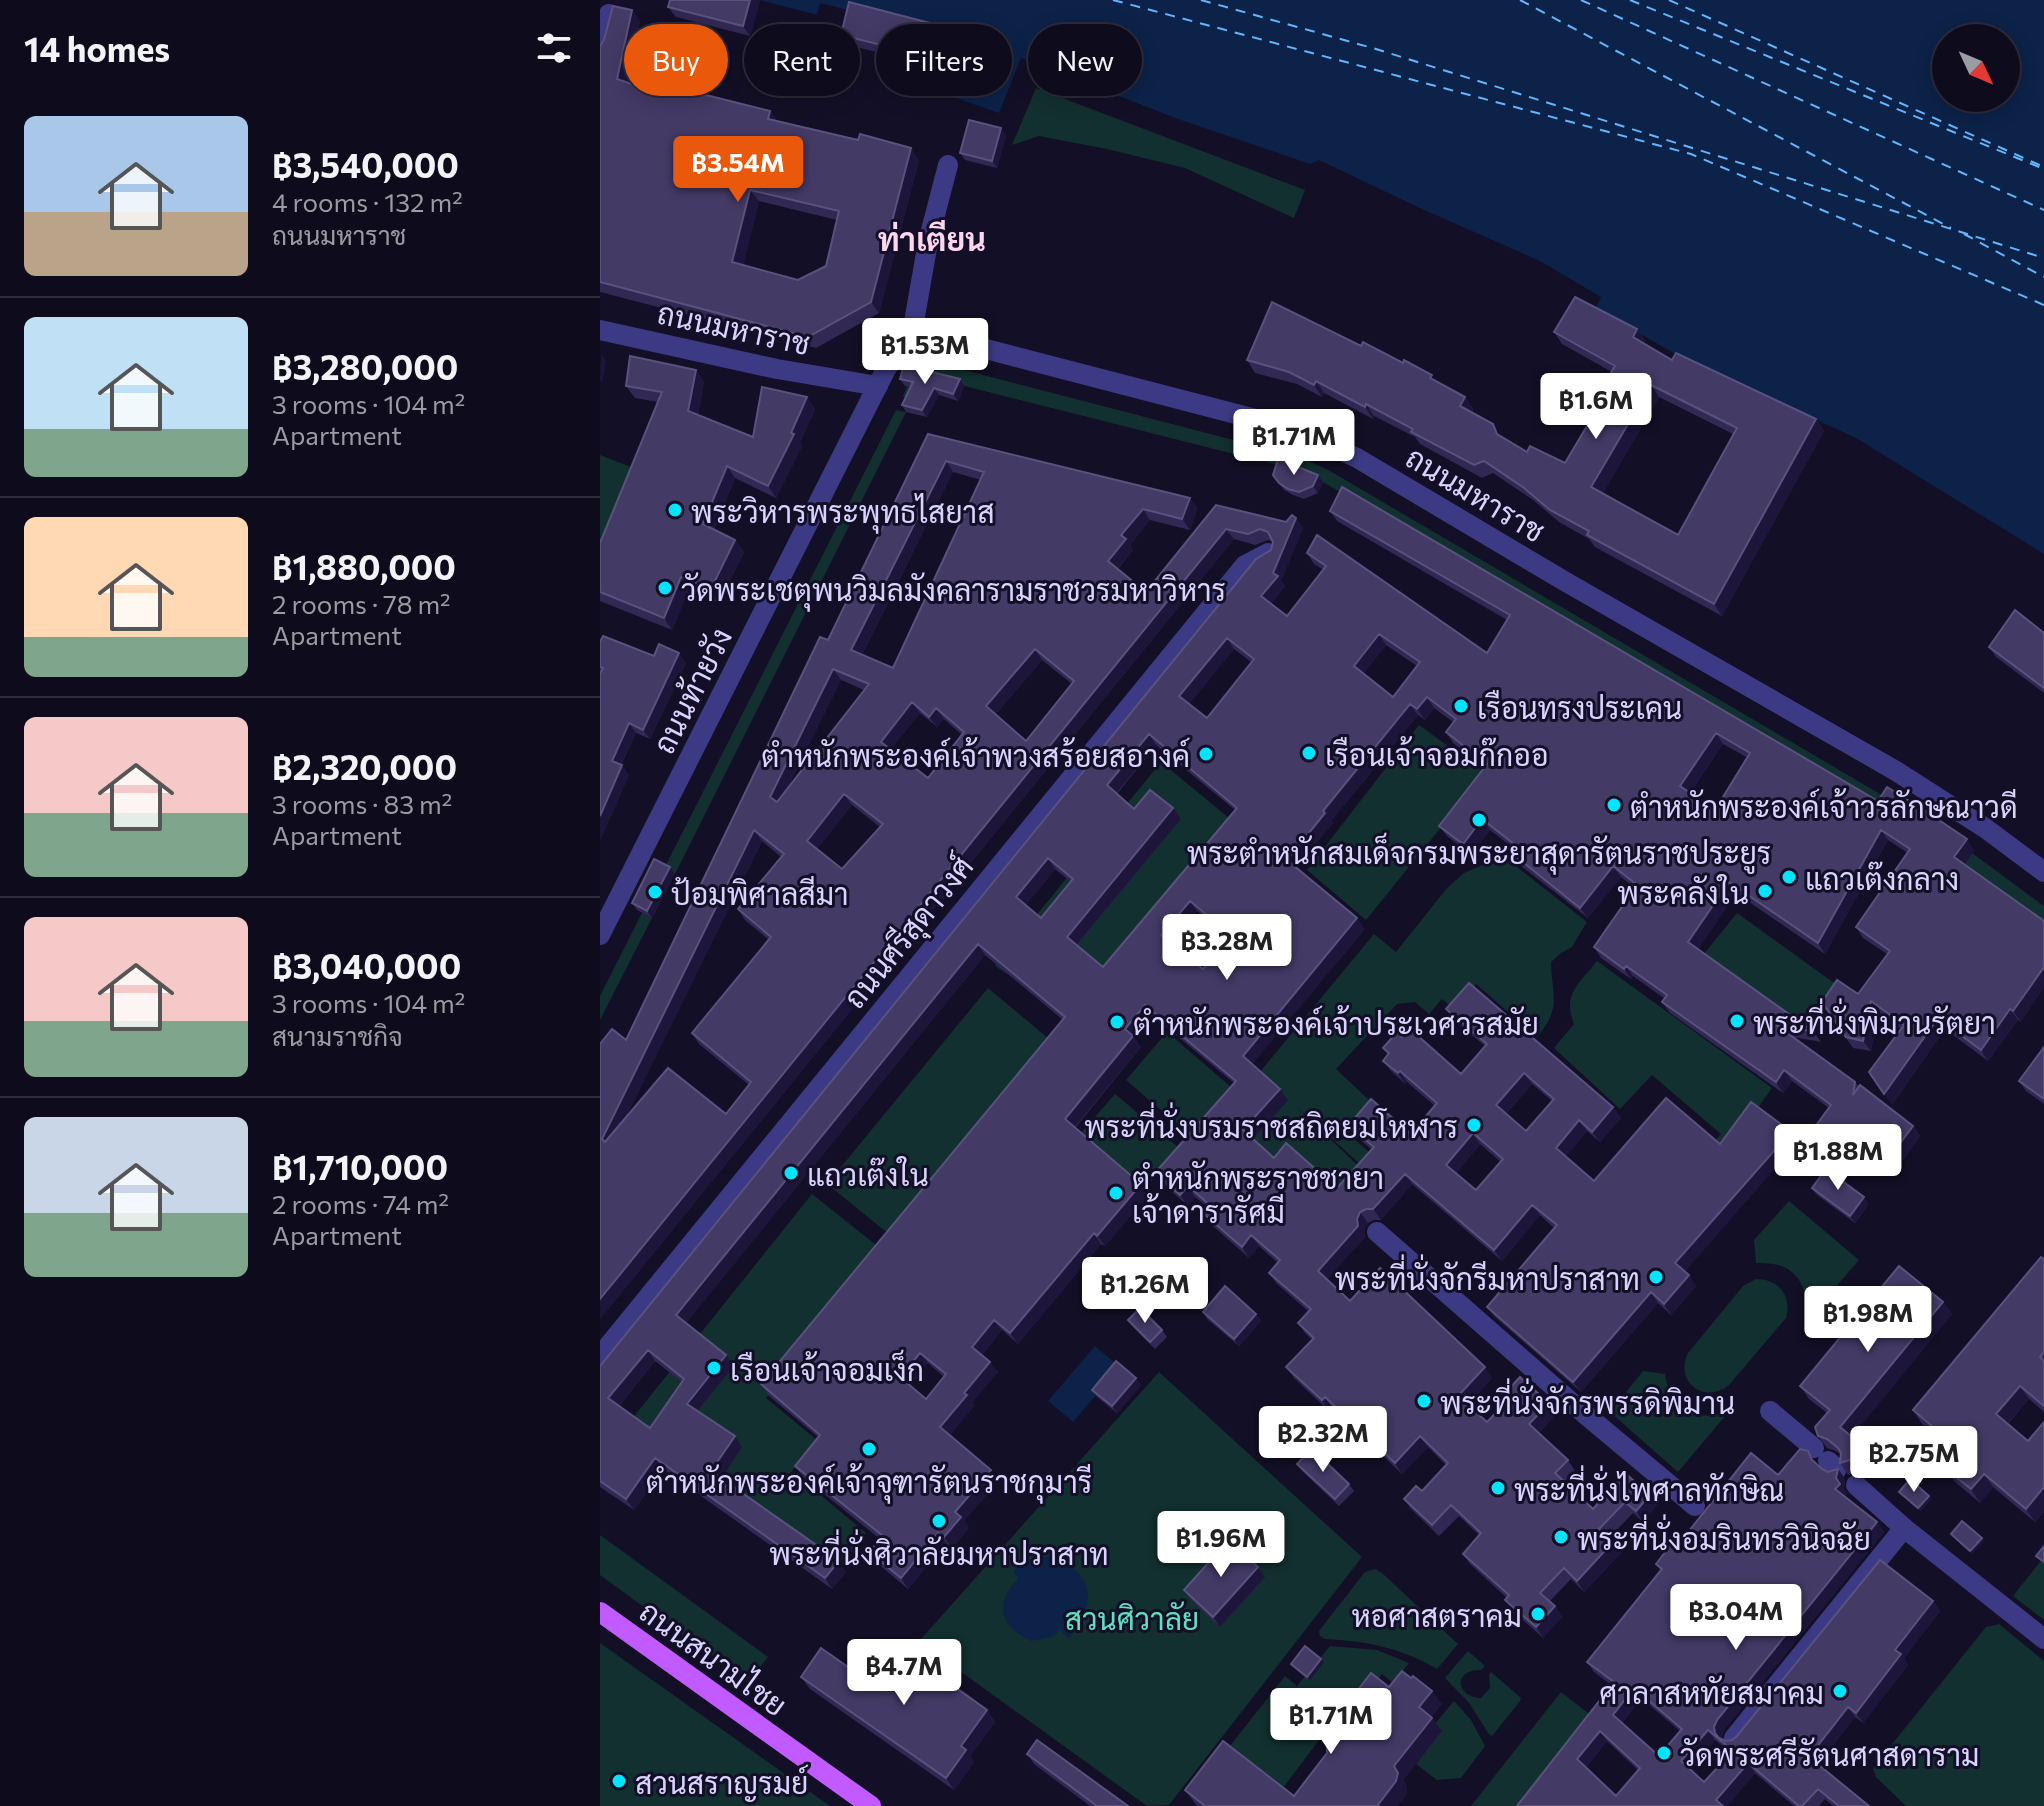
<!DOCTYPE html>
<html lang="en">
<head>
<meta charset="utf-8">
<style>
  :root { --surface:#0e0b1c; --page:#171425; --text:#f1f3f6; --muted:#9b9ba3; --line:#2e2b3b; --accent:#ea580c }
  body { margin:0; font-family:Commissioner,Sarabun,sans-serif; background:var(--page); color:var(--text); height:100vh; display:flex; flex-direction:column; font-size:30px; white-space:nowrap }
  * { box-sizing:border-box; margin:0 }
  p { font-size:26px; color:var(--muted) }
  .icon { flex:none; width:44px; height:44px; fill:none; stroke:currentColor; stroke-width:2; stroke-linecap:round; stroke-linejoin:round }
  .map { position:relative; flex:1; overflow:hidden }
  .sheet { display:flex; flex-direction:column; background:var(--surface); width:600px }
  .sheet>* { flex:none }
  .top-card { position:absolute; left:24px; top:24px; width:760px; height:72px; display:flex; gap:16px }
  .needle { width:52px; rotate:134deg }
  .fabs { position:absolute; left:1332px; top:24px; display:grid; gap:16px }
  .fabs a { display:grid; place-items:center; width:88px; height:88px; border-radius:50%; background:var(--surface); box-shadow:0 4px 20px #0003,0 0 0 2px var(--line); font-size:40px }
  .price { position:absolute; translate:-50% -68px; padding:0 18px; border-radius:8px; background:#fff; color:#222; font-size:26px; line-height:52px; filter:drop-shadow(0 2px 4px #0008) }
  .price::after { content:''; position:absolute; left:50%; top:48px; width:24px; height:18px; margin-left:-12px; background:inherit; clip-path:polygon(0 0,100% 0,50% 100%) }
  .price.current { background:var(--accent); color:#fff }
  ul { padding:0; list-style:none }
  li { display:flex; align-items:center; gap:24px; height:200px; padding:0 24px }
  li+li { border-top:2px solid var(--line) }
  li span { display:grid; place-items:center; flex:none; width:224px; height:160px; border-radius:12px; color:#555 }
  li>.icon { margin-inline-start:auto }
  span .icon { width:96px; height:96px; fill:#fffc; stroke-width:1 }
  li b { font-size:34px }
  h2 { display:flex; justify-content:space-between; align-items:center; height:96px; padding:0 24px; font-size:34px }
  .tag { padding:0 28px; border-radius:36px; background:var(--surface); box-shadow:0 4px 20px #0003,0 0 0 2px var(--line); font-size:28px; line-height:72px }
  .tag.current { background:var(--accent); color:#fff }
  main { display:flex; flex:1; min-height:0 }
  .map>svg:first-child { display:block }
  .green { fill:#12302f }
  .water { fill:#0c2248; fill-rule:evenodd }
  .pier { fill:#130f26 }
  .lines { fill:none; stroke-linecap:round; stroke-linejoin:round }
  .ferry { stroke:#62b6ff; stroke-width:2; stroke-dasharray:10 8; stroke-linecap:butt }
  .minor { stroke:#3d3a85; stroke-width:20 }
  .major { stroke:#c25bff; stroke-width:20 }
  .wall { fill:#312854; fill-rule:evenodd }
  .shaded-wall { fill:#1d163a }
  .building { fill:#433a66; stroke:#5a527e; stroke-width:2; fill-rule:evenodd }
  .poi-dot { fill:#00e5ff; stroke:#130f26; stroke-width:3 }
  .labels { text-anchor:middle; dominant-baseline:central; stroke-width:6; stroke-linejoin:round; paint-order:stroke }
  .street-label { font-size:30px; fill:#d9d4ff; stroke:#130f26 }
  .poi-label { font-size:30px; fill:#d9d4ff; stroke:#130f26; text-anchor:start }
  .park-label { font-size:30px; fill:#5fe0c0; stroke:#130f26 }
  .neighbourhood-label { font-size:32px; font-weight:bold; fill:#ffd6f0; stroke:#130f26 }
</style>
</head>
<body>
<main>
<section class="sheet">
<h2>14 homes<svg class="icon" aria-label="filters" viewBox="0 0 24 24"><path d="M4 7h16M4 17h16"/><circle cx="9" cy="7" r="2"/><circle cx="15" cy="17" r="2"/></svg></h2>
<ul>
<li><span style="background:linear-gradient(#a9c7e8 60%,#b9a48a 0)"><svg class="icon" aria-label="home" viewBox="0 0 24 24"><path d="M3 11l9-7 9 7M6 9v11h12V9"/></svg></span><div><b>฿3,540,000</b><p>4 rooms · 132 m²</p><p>ถนนมหาราช</p></div></li>
<li><span style="background:linear-gradient(#bfe0f5 70%,#7fa58c 0)"><svg class="icon" aria-label="home" viewBox="0 0 24 24"><path d="M3 11l9-7 9 7M6 9v11h12V9"/></svg></span><div><b>฿3,280,000</b><p>3 rooms · 104 m²</p><p>Apartment</p></div></li>
<li><span style="background:linear-gradient(#ffd9b3 75%,#7fa58c 0)"><svg class="icon" aria-label="home" viewBox="0 0 24 24"><path d="M3 11l9-7 9 7M6 9v11h12V9"/></svg></span><div><b>฿1,880,000</b><p>2 rooms · 78 m²</p><p>Apartment</p></div></li>
<li><span style="background:linear-gradient(#f6c9c9 60%,#7fa58c 0)"><svg class="icon" aria-label="home" viewBox="0 0 24 24"><path d="M3 11l9-7 9 7M6 9v11h12V9"/></svg></span><div><b>฿2,320,000</b><p>3 rooms · 83 m²</p><p>Apartment</p></div></li>
<li><span style="background:linear-gradient(#f6c9c9 65%,#7fa58c 0)"><svg class="icon" aria-label="home" viewBox="0 0 24 24"><path d="M3 11l9-7 9 7M6 9v11h12V9"/></svg></span><div><b>฿3,040,000</b><p>3 rooms · 104 m²</p><p>สนามราชกิจ</p></div></li>
<li><span style="background:linear-gradient(#c9d6e8 60%,#7fa58c 0)"><svg class="icon" aria-label="home" viewBox="0 0 24 24"><path d="M3 11l9-7 9 7M6 9v11h12V9"/></svg></span><div><b>฿1,710,000</b><p>2 rooms · 74 m²</p><p>Apartment</p></div></li>
</ul>
</section>
<div class="map">
<svg width="1444" height="1806" viewBox="0 0 1444 1806">
  <rect width="100%" height="100%" fill="#130f26"/>
  <g class="green">
    <polygon points="436,88 705,190 694,218 585,168 507,149 439,136 412,145"/>
    <path d="M341,364L703,458L730,471L1292,801L1285,812L723,482L682,466L325,376L312,401L303,396C314,371 312,367 341,364Z"/>
    <polygon points="296,410 306,412 75,874 64,869"/>
    <polygon points="0,455 36,469 0,558"/>
    <polygon points="819,725 885,773 766,920 707,870"/>
    <polygon points="561,762 635,823 510,974 454,931 407,974 395,966"/>
    <polygon points="1372,853 1444,906 1444,922 1365,864"/>
    <path d="M903,856L987,922L972,947L961,953L951,962C952,998 962,1007 937,1037L876,984L855,1010L842,999L829,1014L815,1002L797,1004L736,1069L771,1102L748,1134L808,1185L769,1172L692,1103L767,1174L745,1199L681,1168L651,1141L688,1100L659,1073L774,934L796,952L847,888L864,873Z"/>
    <polygon points="591,910 631,944 609,971 569,937"/>
    <polygon points="42,913 52,918 0,1020 0,996"/>
    <polygon points="1137,913 1241,988 1211,1032 1103,955"/>
    <path d="M997,961L1172,1088L1107,1179L1092,1166L1121,1134L1052,1075L1020,1109L954,1048L974,1024C962,994 979,984 997,961Z"/>
    <polygon points="388,988 455,1044 295,1239 227,1184"/>
    <polygon points="567,1032 631,1087 590,1135 526,1080"/>
    <polygon points="515,1094 579,1148 546,1188 481,1133"/>
    <polygon points="212,1194 281,1249 284,1254 166,1398 217,1440 192,1471 266,1533 240,1567 31,1420"/>
    <path d="M1189,1201L1259,1260L1206,1322C1209,1285 1197,1261 1156,1263L1154,1240Z"/>
    <path d="M1156,1279C1179,1279 1192,1296 1186,1318L1129,1385C1104,1405 1074,1382 1088,1353L1143,1286Z"/>
    <path d="M1043,1371L1065,1374C1070,1410 1099,1425 1131,1409L1078,1472L1010,1412Z"/>
    <polygon points="559,1372 762,1557 569,1805 547,1806 325,1646 321,1639"/>
    <polygon points="0,1535 168,1657 148,1683 0,1575"/>
    <polygon points="1444,1557 1444,1620 1413,1596"/>
    <path d="M775,1569L782,1573L858,1644L837,1669C802,1648 766,1641 725,1639L720,1636L719,1631L765,1572Z"/>
    <polygon points="1399,1624 1444,1661 1444,1806 1306,1806 1276,1777 1273,1768 1386,1627"/>
    <polygon points="0,1643 230,1806 0,1806"/>
    <polygon points="730,1646 777,1650 809,1663 793,1683 782,1674 757,1707 737,1716 680,1792 626,1751 685,1676 697,1686"/>
    <path d="M868,1651L885,1666L881,1670C853,1669 855,1697 881,1698L890,1688L889,1675L891,1672L921,1698L920,1701L892,1736L888,1733L870,1704L845,1678Z"/>
    <polygon points="961,1692 992,1716 922,1806 871,1806"/>
    <polygon points="854,1701 871,1720 885,1746 861,1778 837,1780 816,1764 841,1732 834,1725"/>
  </g>
  <g class="water">
    <path d="M159,0H1444V554L1256,438L1108,370L1094,365L996,308L1001,297L940,261L824,210L719,160L710,164L578,119L421,58L399,113L333,90L347,36L220,4L217,15ZM1346,38H1406V98H1346Z"/>
    <polygon points="495,1346 520,1367 473,1422 448,1401"/>
    <path d="M450,1556C494,1571 499,1604 469,1638L460,1630L452,1637L431,1641C400,1626 393,1605 418,1579L414,1571L422,1562Z"/>
  </g>
  <polygon class="pier" points="155,0 217,15 221,3 347,36 333,90 329,89 342,39 223,8 221,17 216,19 158,4"/>
  <g class="lines">
    <g class="ferry">
      <polyline points="513,0 1091,154 1444,305"/>
      <polyline points="601,0 776,49 1444,258"/>
      <polyline points="920,0 1351,228"/>
      <polyline points="981,0 1444,210"/>
      <polyline points="1030,0 1444,169"/>
      <polyline points="1069,0 1444,167"/>
      <polyline points="1364,234 1444,277"/>
    </g>
    <g class="minor">
      <polyline points="0,48 9,14"/>
      <polyline points="0,330 177,369 278,386"/>
      <polyline points="310,345 328,242 348,165"/>
      <path d="M0,935L286,369C306,339 325,338 359,342L667,422L727,444L757,458L966,582L1296,771L1385,828L1444,872"/>
      <polyline points="777,1232 986,1415 1095,1506"/>
      <polyline points="0,1356 645,565 668,553"/>
      <polyline points="1170,1411 1214,1448"/>
      <polyline points="1228,1461 1237,1469"/>
      <polyline points="1256,1485 1304,1528 1444,1639"/>
      <polyline points="1134,1738 1304,1528"/>
    </g>
    <polyline class="major" points="0,1612 271,1806"/>
  </g>
  <g class="wall">
    <polygon points="160,0 150,36 76,17 68,7"/>
    <path d="M40,21L27,82L52,91L170,111L177,121L319,160L279,313L216,348L0,292V46ZM159,201L237,220L226,266L198,280L143,265Z"/>
    <polygon points="337,33 329,65 248,45 241,35"/>
    <polygon points="406,135 397,168 365,160 360,153"/>
    <path d="M1037,329L1045,341L1044,344L1072,360L1216,419L1224,431L1122,616L995,547L989,539L959,522L933,500L893,473L882,478L820,444L815,437L774,416L773,419L724,393L722,397L697,384L655,373L647,360L837,382L865,397L873,409L872,413L901,436L927,452L965,463L1001,402L997,396L1012,372L962,344L954,332ZM1059,397L1133,434L1078,535L1003,493Z"/>
    <polygon points="96,370 104,382 98,415 153,437 215,409 200,443 202,446 176,498 135,478 114,530 135,540 144,552 119,603 89,589 72,630 0,601 0,543 58,402 35,398 26,386"/>
    <polygon points="300,379 360,379 364,386 358,401 339,395 327,417 306,412 302,405 311,387 305,386"/>
    <path d="M328,434L590,498L597,509L590,530L550,520L530,545L533,550L518,569L546,592L616,505L686,522L696,518L703,528L681,581L685,586L671,604L687,616L724,570L714,564L707,553L887,653L907,620L737,521L730,511L1278,801L1374,850L1364,864L1421,1022L1418,1020L1388,1061L1345,1029L1292,1105L1301,1029L1278,1012L1271,1051L1253,1048L1222,1002L1258,994L1287,954L1263,938L1256,927L1308,853L1288,840L1225,954L1136,893L1098,949L1214,1032L1221,1042L1193,1037L1313,1126L1320,1136L1303,1160L1270,1137L1244,1172L1214,1150L1206,1139L1229,1108L1192,1081L1183,1093L1070,1013L1062,1002L1065,999L1033,976L1031,979L1001,958L994,947L1035,888L1021,877L988,918L916,862L909,851L912,847L890,830L871,855L847,836L839,826L884,767L853,743L846,732L853,722L834,708L825,720L818,715L731,821L733,823L696,868L765,929L652,1064L687,1100L653,1139L674,1158L737,1188L772,1150L756,1136L748,1126L811,1134L835,1106L807,1082L805,1084L791,1071L783,1061L788,1055L783,1048L802,1037L861,1074L885,1046L854,1020L846,1009L1013,1107L1021,1118L1000,1142L987,1131L966,1156L994,1181L1120,1144L1189,1130L1197,1141L1181,1161L1085,1271L1096,1286L1071,1315L1058,1303L981,1392L895,1317L887,1307L954,1228L940,1215L902,1261L812,1184L781,1220H774L768,1223L764,1230L765,1237L727,1279L750,1301L892,1378L868,1404L887,1422L911,1397L907,1391L949,1403L956,1414L939,1433L968,1460L975,1471L964,1482L993,1509L1025,1473L1057,1505L1043,1522L1033,1513L1009,1538L1021,1553L984,1592L971,1579L950,1601L955,1606L962,1617L943,1638L913,1611L905,1600L907,1598L870,1564L863,1554L879,1535L859,1516L839,1536L811,1509L804,1499L822,1491L846,1465L828,1447L802,1474L732,1408L729,1411L694,1378L686,1367L712,1340L705,1333L698,1323L708,1311L677,1284L669,1273L678,1263L659,1246L649,1258L613,1226L605,1215L610,1209L595,1197L588,1206L562,1183L555,1173L634,1083L553,1016L534,1038L541,1047L475,1128L549,1194L505,1246L501,1244L418,1344L402,1330L382,1355L398,1372L372,1402L374,1406L350,1435L399,1480L364,1521L369,1528L352,1548L346,1543L308,1589L277,1563L269,1552L280,1539L203,1477L195,1466L218,1437L168,1395L161,1384L463,1020L385,955L86,1323L126,1355L134,1366L97,1411L142,1447L121,1478L246,1572L232,1589L63,1469L34,1510L0,1487V1366L671,550L673,542L668,540L655,545L634,539L0,1319L26,1040L228,640ZM353,472L381,480L293,668L262,655ZM786,645L817,666L793,697L763,674ZM634,649L651,662L607,718L589,704ZM442,660L472,684L426,741L395,715ZM241,680L264,690L187,789ZM320,713L337,727L344,719L362,735L328,778L291,749ZM1123,744L1148,758L1115,810L1090,793ZM556,745L635,810L503,967L477,945L581,819L573,808L534,809L517,794ZM252,805L280,827L242,869L217,849ZM162,841L181,857L138,909L145,920L169,940L92,1033L99,1044L149,1085L126,1114L25,1118ZM455,869L471,882L441,918L426,905ZM597,911L629,938L603,969L571,943ZM932,1084L952,1101L926,1131L906,1114ZM880,1144L901,1162L876,1190L856,1173ZM55,1361L82,1382L50,1428L19,1406ZM328,1363L344,1377L326,1399L310,1385Z"/>
    <polygon points="673,475 718,475 723,482 718,493 704,499 693,495 684,490"/>
    <polygon points="1444,633 1444,693 1396,657 1389,647"/>
    <polygon points="0,642 54,656 86,663 50,739 36,733 21,765 29,775 0,840"/>
    <polygon points="70,867 75,874 52,918 37,910 32,903"/>
    <polygon points="1444,1047 1444,1104 1426,1091 1419,1081"/>
    <polygon points="1212,1188 1269,1204 1255,1223 1217,1195"/>
    <polygon points="1444,1259 1444,1412 1429,1399 1408,1424 1428,1441 1444,1422 1444,1512 1435,1522 1393,1487 1380,1503 1354,1481 1345,1468 1357,1453 1322,1424 1313,1410"/>
    <polygon points="1343,1302 1352,1314 1251,1437 1262,1445 1271,1458 1262,1468 1265,1472 1263,1474 1258,1472 1248,1475 1240,1463 1241,1455 1236,1451 1227,1448 1218,1436 1227,1413 1209,1399 1200,1386"/>
    <polygon points="603,1312 656,1314 661,1321 639,1346 607,1319"/>
    <polygon points="528,1320 562,1330 567,1337 555,1349 533,1327"/>
    <polygon points="541,1385 517,1413 497,1397 492,1390"/>
    <path d="M1215,1461L1217,1464L1222,1469L1228,1472L1238,1469L1245,1479L1244,1488L1247,1494L1245,1496L1277,1522L1284,1532L1124,1730L1121,1737L1122,1739L1126,1741L1132,1740L1333,1601L1340,1611L1304,1658L1308,1665L1263,1723L1255,1717L1218,1764L1269,1806H1233L1225,1799L1219,1806H1194L1155,1773L1127,1806H917L1011,1685L994,1672L987,1662L1060,1570L1056,1564L1085,1536L1178,1475ZM1041,1698L1080,1731L1059,1756L1022,1723ZM1115,1740L1131,1753L1104,1782L1090,1769ZM1007,1741L1038,1770L1016,1796L986,1767Z"/>
    <polygon points="697,1464 749,1484 754,1491 739,1506 702,1471"/>
    <polygon points="665,1577 620,1627 591,1600 584,1590"/>
    <polygon points="201,1677 278,1688 387,1710 395,1722 370,1756 374,1762 354,1790 210,1689"/>
    <polygon points="811,1678 842,1704 831,1717 842,1731 803,1780 807,1787 806,1795 797,1806 597,1806 585,1790 694,1796 727,1753 759,1703 754,1695 789,1687"/>
    <polygon points="427,1754 528,1806 490,1806 434,1764"/>
  </g>
  <g class="shaded-wall">
    <polygon points="150,0 160,0 150,36 143,26"/>
    <polygon points="32,10 40,21 25,90 17,79"/>
    <polygon points="330,23 337,33 329,65 322,55"/>
    <polygon points="170,111 178,123 168,119"/>
    <polygon points="401,128 406,135 397,168 392,161"/>
    <polygon points="311,148 319,160 279,313 271,302"/>
    <polygon points="150,190 159,201 141,274 132,262"/>
    <polygon points="1037,329 1045,341 1042,350 1033,337"/>
    <polygon points="1,354 6,361 2,383 0,380"/>
    <polygon points="96,370 104,382 97,423 88,411"/>
    <polygon points="360,379 364,386 358,401 353,394"/>
    <polygon points="716,381 724,393 722,397 714,385"/>
    <polygon points="1051,385 1059,397 1000,499 991,487"/>
    <polygon points="334,388 339,395 327,417 322,410"/>
    <polygon points="207,397 215,409 200,443 202,446 176,498 168,486"/>
    <polygon points="865,397 873,409 868,418 860,406"/>
    <polygon points="766,404 774,416 773,419 765,407"/>
    <polygon points="1216,419 1224,431 1122,616 1114,604"/>
    <polygon points="346,461 353,472 259,661 251,650"/>
    <polygon points="127,466 135,478 111,536 103,524"/>
    <polygon points="718,475 723,482 718,493 713,486"/>
    <polygon points="590,498 597,509 590,530 582,519"/>
    <polygon points="543,509 550,520 530,545 533,550 515,572 508,561 521,535"/>
    <polygon points="696,518 703,528 681,581 685,586 669,607 661,596 673,573"/>
    <polygon points="626,529 634,539 0,1319 0,1299"/>
    <polygon points="135,540 144,552 119,603 110,591"/>
    <polygon points="81,577 89,589 72,630 64,618"/>
    <polygon points="779,634 786,645 761,677 754,666"/>
    <polygon points="627,638 634,649 587,707 579,696"/>
    <polygon points="435,649 442,660 393,717 386,706"/>
    <polygon points="79,653 86,663 50,739 43,730"/>
    <polygon points="233,669 241,680 178,808 170,797"/>
    <polygon points="827,697 834,708 825,720 817,709"/>
    <polygon points="312,702 320,713 289,752 281,742"/>
    <polygon points="810,704 818,715 731,821 733,823 694,871 687,860 723,811"/>
    <polygon points="336,708 344,719 337,727 329,717"/>
    <polygon points="29,723 36,733 18,770 12,761"/>
    <polygon points="1116,733 1123,744 1087,797 1080,786"/>
    <polygon points="549,734 556,745 514,796 507,785"/>
    <polygon points="22,765 29,775 0,840 0,816"/>
    <polygon points="244,794 252,805 215,852 207,841"/>
    <polygon points="573,808 581,819 474,948 467,937"/>
    <polygon points="882,819 890,830 871,855 863,844"/>
    <polygon points="154,830 162,841 10,1150 2,1139"/>
    <polygon points="1281,830 1288,840 1225,954 1218,943"/>
    <polygon points="1367,839 1374,850 1362,868 1354,857"/>
    <polygon points="448,858 455,869 424,908 416,897"/>
    <polygon points="1013,866 1021,877 988,918 980,908"/>
    <polygon points="70,867 75,874 52,918 47,911"/>
    <polygon points="1129,882 1136,893 1096,953 1088,942"/>
    <polygon points="590,901 597,911 569,946 561,935"/>
    <polygon points="757,918 765,929 650,1067 643,1056"/>
    <polygon points="378,944 385,955 84,1326 76,1315"/>
    <polygon points="1026,966 1033,976 1031,979 1024,969"/>
    <polygon points="1444,967 1444,988 1421,1022 1413,1011"/>
    <polygon points="1271,1001 1278,1012 1271,1051 1263,1041"/>
    <polygon points="545,1005 553,1016 534,1038 541,1047 472,1130 465,1119 525,1029"/>
    <polygon points="1410,1009 1418,1020 1388,1061 1381,1050"/>
    <polygon points="1338,1018 1345,1029 1292,1105 1284,1094"/>
    <polygon points="1184,1070 1192,1081 1183,1093 1176,1082"/>
    <polygon points="800,1071 807,1082 805,1084 798,1073"/>
    <polygon points="924,1073 932,1084 904,1116 896,1105"/>
    <polygon points="680,1089 687,1100 651,1141 643,1130"/>
    <polygon points="1013,1107 1021,1118 1000,1142 992,1132"/>
    <polygon points="979,1120 987,1131 964,1159 956,1148"/>
    <polygon points="1263,1126 1270,1137 1244,1172 1237,1161"/>
    <polygon points="1313,1126 1320,1136 1303,1160 1295,1150"/>
    <polygon points="1189,1130 1197,1141 1181,1161 1083,1274 1075,1263"/>
    <polygon points="873,1133 880,1144 853,1176 846,1165"/>
    <polygon points="805,1174 812,1184 781,1220 773,1209"/>
    <polygon points="541,1184 549,1194 505,1246 497,1236"/>
    <polygon points="588,1186 595,1197 588,1206 580,1195"/>
    <polygon points="1264,1197 1269,1204 1255,1223 1250,1216"/>
    <polygon points="932,1205 940,1215 902,1261 894,1250"/>
    <polygon points="760,1212 768,1223 764,1230 765,1237 725,1282 718,1271 757,1219"/>
    <polygon points="494,1233 501,1244 418,1344 410,1333"/>
    <polygon points="651,1235 659,1246 649,1258 642,1247"/>
    <polygon points="1089,1275 1096,1286 1071,1315 1064,1304"/>
    <polygon points="1051,1292 1058,1303 981,1392 973,1382"/>
    <polygon points="1343,1302 1352,1314 1249,1440 1240,1427"/>
    <polygon points="656,1314 661,1321 639,1346 634,1339"/>
    <polygon points="394,1320 402,1330 380,1358 372,1347"/>
    <polygon points="48,1350 55,1361 16,1409 8,1398"/>
    <polygon points="320,1353 328,1363 307,1388 300,1377"/>
    <polygon points="126,1355 134,1366 94,1415 87,1404"/>
    <polygon points="390,1362 398,1372 372,1402 374,1406 348,1438 340,1427 364,1393"/>
    <polygon points="885,1367 892,1378 866,1406 858,1396"/>
    <polygon points="536,1378 541,1385 517,1413 512,1406"/>
    <polygon points="1420,1386 1429,1399 1405,1427 1396,1414"/>
    <polygon points="725,1397 732,1408 729,1411 722,1400"/>
    <polygon points="949,1403 956,1414 937,1435 929,1424"/>
    <polygon points="135,1436 142,1447 119,1482 111,1471"/>
    <polygon points="820,1436 828,1447 802,1474 795,1463"/>
    <polygon points="1262,1445 1271,1458 1262,1468 1265,1472 1263,1474 1255,1462 1252,1456"/>
    <polygon points="55,1458 63,1469 34,1510 26,1499"/>
    <polygon points="1238,1469 1245,1479 1244,1488 1247,1494 1242,1499 1235,1489"/>
    <polygon points="391,1470 399,1480 364,1521 369,1528 352,1548 344,1537 355,1512"/>
    <polygon points="1384,1474 1393,1487 1380,1503 1371,1489"/>
    <polygon points="1444,1487 1444,1512 1435,1522 1426,1509"/>
    <polygon points="1050,1495 1057,1505 1043,1522 1036,1511"/>
    <polygon points="1329,1496 1332,1499 1320,1512 1318,1508"/>
    <polygon points="1277,1522 1284,1532 1124,1730 1121,1737 1122,1743 1115,1733 1114,1727 1117,1720"/>
    <polygon points="338,1533 346,1543 308,1589 301,1578"/>
    <polygon points="1382,1538 1384,1541 1372,1554 1370,1551"/>
    <polygon points="1013,1542 1021,1553 984,1592 977,1581"/>
    <polygon points="239,1561 246,1572 232,1589 225,1578"/>
    <polygon points="658,1567 665,1577 620,1627 613,1617"/>
    <polygon points="1333,1601 1340,1611 1304,1658 1308,1665 1263,1723 1256,1713 1295,1650"/>
    <polygon points="955,1606 962,1617 943,1638 936,1627"/>
    <polygon points="721,1659 724,1662 710,1680 707,1677"/>
    <polygon points="1034,1688 1041,1698 1020,1725 1013,1715"/>
    <polygon points="832,1691 842,1704 829,1720 819,1707"/>
    <polygon points="1248,1707 1255,1717 1216,1767 1209,1757"/>
    <polygon points="387,1710 395,1722 370,1756 374,1762 354,1790 346,1778 361,1746"/>
    <polygon points="832,1718 842,1731 803,1780 807,1787 806,1795 797,1806 779,1806 778,1805 794,1766"/>
    <polygon points="1108,1730 1115,1740 1088,1772 1081,1761"/>
    <polygon points="1000,1731 1007,1741 984,1769 977,1759"/>
    <polygon points="1148,1763 1155,1773 1127,1806 1121,1806 1116,1800"/>
  </g>
  <g class="building">
    <polygon points="70,0 150,0 143,26 68,7"/>
    <polygon points="249,2 330,23 322,55 241,35"/>
    <path d="M13,6L32,10L17,79L52,91L54,82L170,111L168,119L258,140L260,134L311,148L271,302L208,337L0,282V46L4,40ZM150,190L239,211L226,266L198,280L132,262Z"/>
    <polygon points="369,120 401,128 392,161 360,153"/>
    <path d="M975,297L1037,329L1033,337L1072,360L1076,353L1216,419L1114,604L987,535L989,531L950,510L924,488L884,461L874,465L811,432L813,429L766,404L765,407L716,381L714,385L689,372L647,360L672,302L761,346L763,342L803,363L804,360L832,375L830,378L865,397L860,406L893,424L897,434L927,452L930,446L965,463L1003,399L997,396L1015,366L954,332ZM1051,385L1137,428L1078,535L991,487Z"/>
    <polygon points="30,356 96,370 88,411 153,437 162,387 207,397 191,433 194,434 168,486 127,466 103,524 135,540 110,591 81,577 64,618 0,592 0,543 62,392 26,386"/>
    <polygon points="304,365 360,379 353,394 334,388 322,410 302,405 313,382 300,379"/>
    <path d="M328,434L590,498L582,519L543,509L521,535L526,539L508,561L546,592L616,505L686,522L692,515L696,518L673,573L678,576L661,596L687,616L726,566L707,553L717,535L887,653L910,615L730,511L742,487L1278,801L1287,787L1324,810L1367,839L1354,857L1444,921V967L1413,1011L1410,1009L1381,1050L1338,1018L1284,1094L1269,1072L1304,1025L1271,1001L1263,1041L1246,1037L1222,1002L1237,980L1258,994L1290,951L1256,927L1310,849L1281,830L1218,943L1129,882L1088,942L1214,1032L1175,1024L1255,1082L1253,1095L1260,1085L1313,1126L1295,1150L1263,1126L1237,1161L1206,1139L1231,1105L1184,1070L1176,1082L1062,1002L1067,995L1026,966L1024,969L994,947L1037,885L1013,866L980,908L909,851L914,844L882,819L863,844L839,826L887,764L846,732L856,719L827,697L817,709L810,704L723,811L725,813L687,860L757,918L643,1056L680,1089L643,1130L674,1158L686,1143L737,1188L774,1147L748,1126L771,1099L811,1134L837,1103L800,1071L798,1073L783,1061L789,1053L783,1048L797,1032L802,1037L809,1028L861,1074L887,1044L846,1009L869,983L1013,1107L992,1132L979,1120L956,1148L994,1181L1066,1098L1120,1144L1151,1102L1189,1130L1174,1151L1075,1263L1089,1275L1064,1304L1051,1292L973,1382L887,1307L957,1225L932,1205L894,1250L805,1174L773,1209H766L760,1212L757,1219L758,1226L718,1271L750,1301L780,1268L885,1367L858,1396L887,1422L912,1396L907,1391L920,1377L949,1403L929,1424L968,1460L955,1473L993,1509L1025,1473L1050,1495L1036,1511L1025,1502L999,1529L1013,1542L977,1581L964,1568L940,1593L955,1606L936,1627L905,1600L909,1595L863,1554L881,1533L851,1505L832,1525L804,1499L816,1486L822,1491L848,1463L820,1436L795,1463L725,1397L722,1400L686,1367L714,1338L698,1323L711,1309L669,1273L680,1260L651,1235L642,1247L605,1215L612,1207L588,1186L580,1195L555,1173L636,1081L545,1005L525,1029L533,1036L465,1119L541,1184L497,1236L494,1233L410,1333L394,1320L372,1347L390,1362L364,1393L367,1395L340,1427L391,1470L355,1512L361,1517L344,1537L338,1533L301,1578L269,1552L283,1536L195,1466L220,1435L161,1384L465,1017L378,944L76,1315L126,1355L87,1404L135,1436L111,1471L239,1561L225,1578L55,1458L26,1499L0,1481V1366L656,559L671,550L673,542L668,532L660,529L648,534L626,529L0,1299V1044L12,1029L26,1040L220,637L228,640ZM346,461L384,472L293,668L251,650ZM779,634L820,662L793,697L754,666ZM627,638L654,659L607,718L579,696ZM435,649L474,681L426,741L386,706ZM233,669L269,684L177,802L170,797ZM312,702L329,717L336,708L364,732L328,778L281,742ZM1116,733L1150,753L1115,810L1080,786ZM549,734L637,808L503,967L467,937L573,808L550,790L534,809L507,785ZM244,794L283,824L242,869L207,841ZM154,830L184,854L138,909L171,937L92,1033L151,1082L126,1114L68,1068L5,1142L2,1139ZM448,858L473,879L441,918L416,897ZM590,901L631,935L603,969L561,935ZM924,1073L954,1099L926,1131L896,1105ZM873,1133L903,1159L876,1190L846,1165ZM48,1350L84,1379L50,1428L8,1398ZM320,1353L346,1374L326,1399L300,1377Z"/>
    <polygon points="678,459 718,475 713,486 699,492 688,489 679,483 673,475"/>
    <polygon points="1415,610 1444,633 1444,688 1389,647"/>
    <polygon points="3,636 54,656 59,644 79,653 43,730 29,723 12,761 22,765 0,816 0,674 3,668 0,667 0,642"/>
    <polygon points="54,859 70,867 47,911 32,903"/>
    <polygon points="1444,1047 1444,1099 1419,1081"/>
    <polygon points="1226,1169 1264,1197 1250,1216 1212,1188"/>
    <polygon points="1441,1257 1444,1259 1444,1352 1440,1357 1444,1361 1444,1406 1420,1386 1396,1414 1428,1441 1444,1422 1444,1487 1426,1509 1384,1474 1371,1489 1345,1468 1360,1450 1313,1410"/>
    <polygon points="1299,1266 1343,1302 1240,1427 1262,1445 1252,1456 1257,1460 1255,1462 1249,1460 1240,1463 1241,1453 1238,1448 1227,1439 1218,1436 1215,1427 1230,1410 1200,1386"/>
    <polygon points="625,1286 656,1314 634,1339 603,1312"/>
    <polygon points="540,1308 562,1330 550,1342 528,1320"/>
    <polygon points="516,1361 536,1378 512,1406 492,1390"/>
    <polygon points="712,1449 749,1484 735,1499 697,1464"/>
    <path d="M1200,1449L1208,1451L1212,1460L1222,1469L1228,1472L1238,1469L1236,1478L1240,1484L1235,1489L1277,1522L1117,1720L1114,1727L1115,1733L1119,1738L1126,1741L1132,1740L1137,1736L1280,1560L1333,1601L1295,1650L1301,1654L1256,1713L1248,1707L1209,1757L1269,1806H1239L1218,1789L1202,1806H1199L1148,1763L1116,1800L1123,1806H917L1014,1682L987,1662L1062,1569L1056,1564L1080,1533L1085,1536L1151,1453L1178,1475ZM1034,1688L1082,1729L1059,1756L1013,1715ZM1108,1730L1133,1751L1104,1782L1081,1761ZM1000,1731L1040,1768L1016,1796L977,1759Z"/>
    <polygon points="1310,1479 1329,1496 1318,1508 1299,1492"/>
    <polygon points="1362,1521 1382,1538 1370,1551 1351,1534"/>
    <polygon points="628,1541 658,1567 613,1617 584,1590"/>
    <polygon points="1444,1546 1444,1562 1436,1556"/>
    <polygon points="705,1646 721,1659 707,1677 691,1664"/>
    <polygon points="221,1648 278,1688 305,1651 387,1710 361,1746 366,1750 346,1778 201,1677"/>
    <polygon points="802,1671 811,1678 813,1676 832,1691 819,1707 832,1718 794,1766 798,1773 796,1781 778,1805 779,1806 605,1806 585,1790 623,1741 694,1796 727,1753 727,1748 729,1741 761,1701 754,1695 771,1673 789,1687"/>
    <polygon points="437,1740 528,1806 497,1806 427,1754"/>
  </g>
  <g class="poi-dot">
    <circle cx="75" cy="510" r="8"/>
    <circle cx="65" cy="588" r="8"/>
    <circle cx="861" cy="706" r="8"/>
    <circle cx="709" cy="753" r="8"/>
    <circle cx="606" cy="754" r="8"/>
    <circle cx="1014" cy="805" r="8"/>
    <circle cx="879" cy="820" r="8"/>
    <circle cx="1189" cy="877" r="8"/>
    <circle cx="1165" cy="891" r="8"/>
    <circle cx="55" cy="892" r="8"/>
    <circle cx="1137" cy="1021" r="8"/>
    <circle cx="517" cy="1022" r="8"/>
    <circle cx="874" cy="1125" r="8"/>
    <circle cx="191" cy="1173" r="8"/>
    <circle cx="516" cy="1193" r="8"/>
    <circle cx="1056" cy="1277" r="8"/>
    <circle cx="114" cy="1368" r="8"/>
    <circle cx="824" cy="1401" r="8"/>
    <circle cx="269" cy="1449" r="8"/>
    <circle cx="898" cy="1488" r="8"/>
    <circle cx="339" cy="1521" r="8"/>
    <circle cx="961" cy="1537" r="8"/>
    <circle cx="938" cy="1614" r="8"/>
    <circle cx="1240" cy="1691" r="8"/>
    <circle cx="1064" cy="1753" r="8"/>
    <circle cx="19" cy="1781" r="8"/>
  </g>
  <g class="labels">
    <g class="street-label">
      <text transform="translate(134 327) rotate(12)">ถนนมหาราช</text>
      <text transform="translate(876 493) rotate(31)">ถนนมหาราช</text>
      <text transform="translate(91 690) rotate(-63)">ถนนท้ายวัง</text>
      <text transform="translate(307 931) rotate(-51)">ถนนศรีสุดาวงศ์</text>
      <text transform="translate(114 1657) rotate(36)">ถนนสนามไชย</text>
    </g>
    <g class="poi-label">
      <text x="91" y="510">พระวิหารพระพุทธไสยาส</text>
      <text x="81" y="588">วัดพระเชตุพนวิมลมังคลารามราชวรมหาวิหาร</text>
      <text x="877" y="706">เรือนทรงประเคน</text>
      <text x="725" y="753">เรือนเจ้าจอมก๊กออ</text>
      <text x="590" y="754" text-anchor="end">ตำหนักพระองค์เจ้าพวงสร้อยสอางค์</text>
      <text x="1030" y="805">ตำหนักพระองค์เจ้าวรลักษณาวดี</text>
      <text x="879" y="851" text-anchor="middle">พระตำหนักสมเด็จกรมพระยาสุดารัตนราชประยูร</text>
      <text x="1205" y="877">แถวเต๊งกลาง</text>
      <text x="1149" y="891" text-anchor="end">พระคลังใน</text>
      <text x="71" y="892">ป้อมพิศาลสีมา</text>
      <text x="1153" y="1021">พระที่นั่งพิมานรัตยา</text>
      <text x="533" y="1022">ตำหนักพระองค์เจ้าประเวศวรสมัย</text>
      <text x="858" y="1125" text-anchor="end">พระที่นั่งบรมราชสถิตยมโหฬาร</text>
      <text x="207" y="1173">แถวเต๊งใน</text>
      <text x="532" y="1176">ตำหนักพระราชชายา<tspan x="532" dy="34">เจ้าดารารัศมี</tspan></text>
      <text x="1040" y="1277" text-anchor="end">พระที่นั่งจักรีมหาปราสาท</text>
      <text x="130" y="1368">เรือนเจ้าจอมเง็ก</text>
      <text x="840" y="1401">พระที่นั่งจักรพรรดิพิมาน</text>
      <text x="269" y="1480" text-anchor="middle">ตำหนักพระองค์เจ้าจุฑารัตนราชกุมารี</text>
      <text x="914" y="1488">พระที่นั่งไพศาลทักษิณ</text>
      <text x="977" y="1537">พระที่นั่งอมรินทรวินิจฉัย</text>
      <text x="339" y="1552" text-anchor="middle">พระที่นั่งศิวาลัยมหาปราสาท</text>
      <text x="922" y="1614" text-anchor="end">หอศาสตราคม</text>
      <text x="1224" y="1691" text-anchor="end">ศาลาสหทัยสมาคม</text>
      <text x="1080" y="1753">วัดพระศรีรัตนศาสดาราม</text>
      <text x="35" y="1781">สวนสราญรมย์</text>
    </g>
    <g class="park-label">
      <text x="532" y="1617">สวนศิวาลัย</text>
    </g>
    <g class="neighbourhood-label">
      <text x="332" y="238">ท่าเตียน</text>
    </g>
  </g>
</svg>
<div class="fabs">
<a><svg class="needle" viewBox="-14 -14 28 28"><path d="M0-13l5 13h-10z" fill="#e53935"/><path d="M0 13l5-13h-10z" fill="#9b9ba3"/></svg></a>
</div>
<b class="price current" style="left:138px;top:204px">฿3.54M</b>
<b class="price" style="left:325px;top:386px">฿1.53M</b>
<b class="price" style="left:996px;top:441px">฿1.6M</b>
<b class="price" style="left:694px;top:477px">฿1.71M</b>
<b class="price" style="left:627px;top:982px">฿3.28M</b>
<b class="price" style="left:1238px;top:1192px">฿1.88M</b>
<b class="price" style="left:545px;top:1325px">฿1.26M</b>
<b class="price" style="left:1268px;top:1354px">฿1.98M</b>
<b class="price" style="left:723px;top:1474px">฿2.32M</b>
<b class="price" style="left:1314px;top:1494px">฿2.75M</b>
<b class="price" style="left:621px;top:1579px">฿1.96M</b>
<b class="price" style="left:1136px;top:1652px">฿3.04M</b>
<b class="price" style="left:304px;top:1707px">฿4.7M</b>
<b class="price" style="left:731px;top:1756px">฿1.71M</b>
<div class="top-card">
<a class="tag current">Buy</a>
<a class="tag">Rent</a>
<a class="tag">Filters</a>
<a class="tag">New</a>
</div>
</div>
</main>
</body>
</html>
